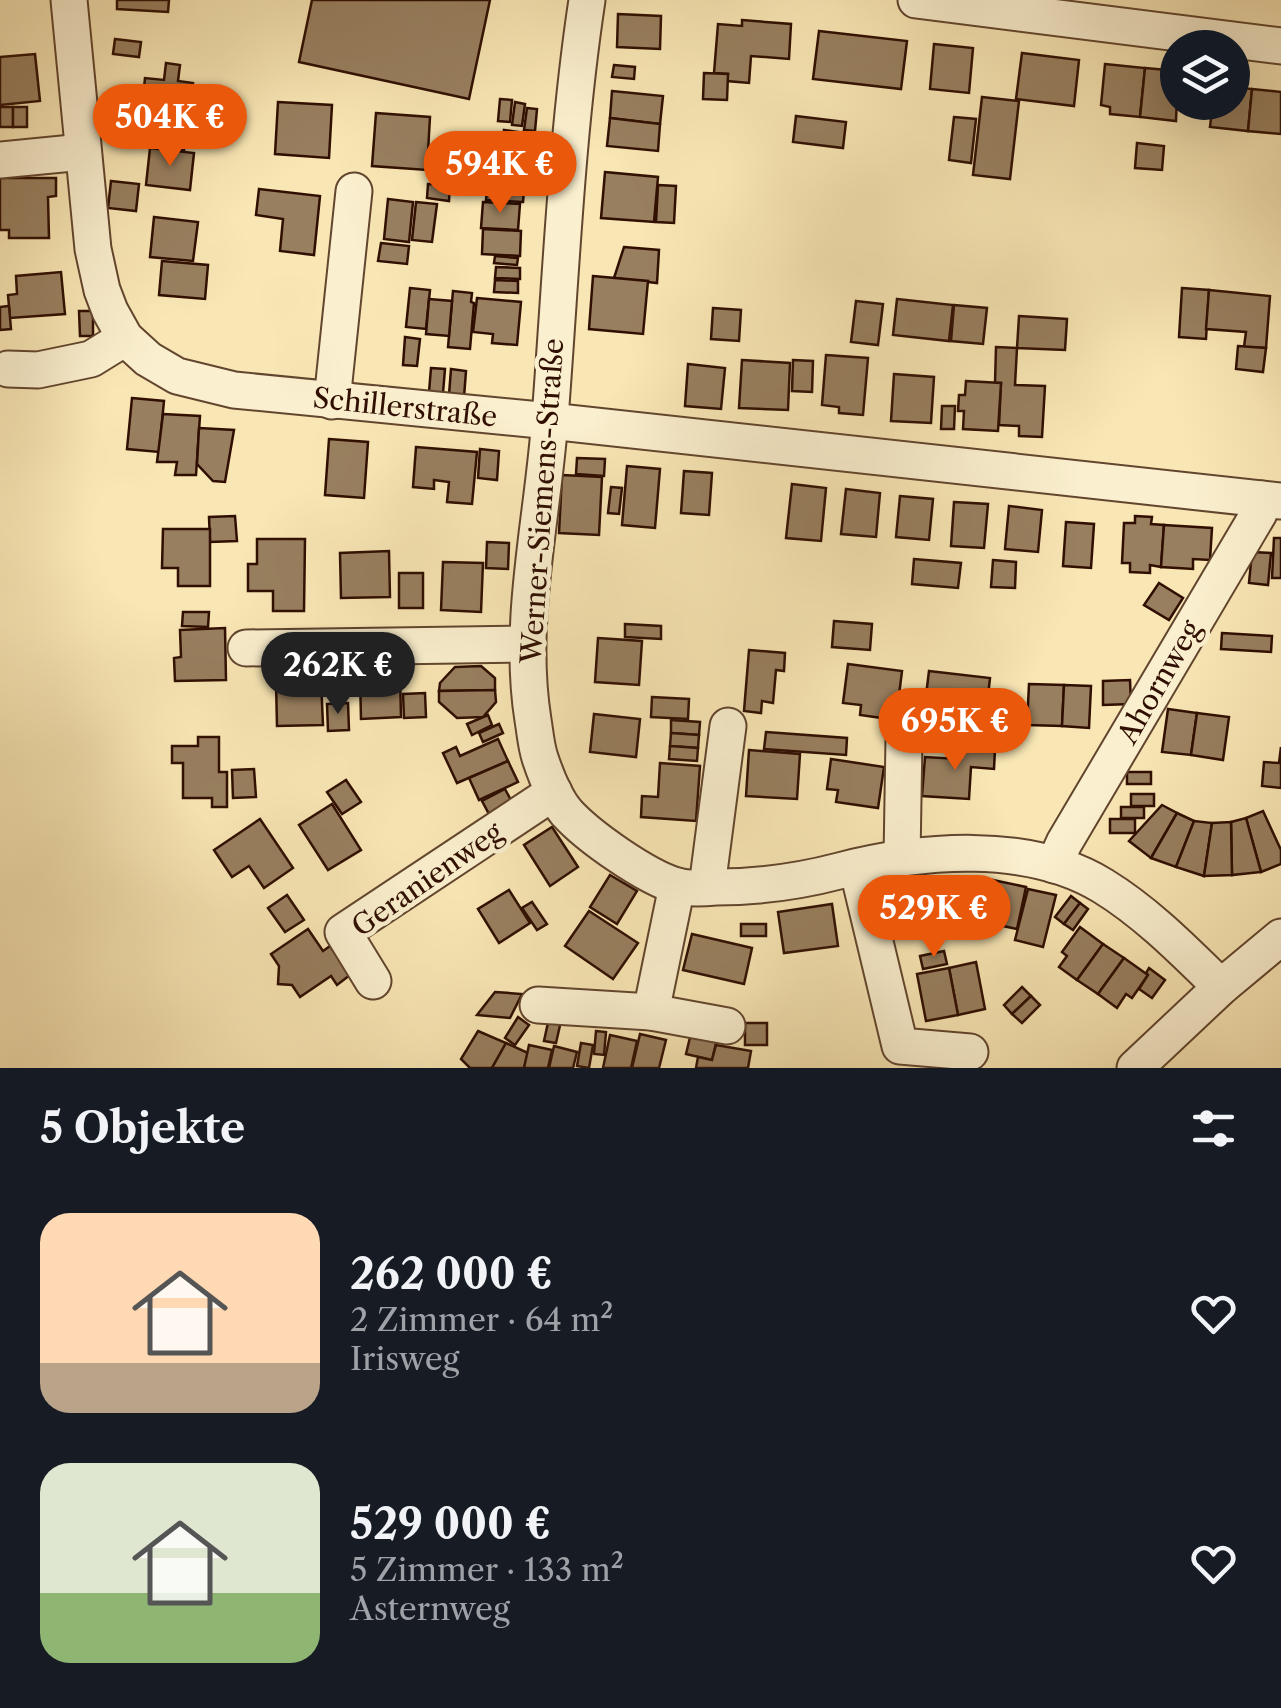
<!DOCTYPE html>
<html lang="de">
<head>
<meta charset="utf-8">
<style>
  :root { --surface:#171b24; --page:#242831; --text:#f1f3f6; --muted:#9ea1a6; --accent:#ea580c }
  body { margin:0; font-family:"Libre Caslon Text",serif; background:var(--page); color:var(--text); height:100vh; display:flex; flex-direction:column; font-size:38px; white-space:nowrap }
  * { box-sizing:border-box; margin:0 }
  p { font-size:32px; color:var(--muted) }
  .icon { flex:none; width:55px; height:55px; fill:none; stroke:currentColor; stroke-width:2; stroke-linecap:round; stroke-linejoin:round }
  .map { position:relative; height:1068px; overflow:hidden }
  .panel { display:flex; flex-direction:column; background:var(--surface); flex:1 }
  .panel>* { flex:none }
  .controls { position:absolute; left:1160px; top:30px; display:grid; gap:20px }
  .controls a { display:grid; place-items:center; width:90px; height:90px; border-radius:50%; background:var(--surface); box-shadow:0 10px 40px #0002; font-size:50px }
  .price { position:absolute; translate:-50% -85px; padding:0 22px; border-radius:35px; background:var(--accent); color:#fff; font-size:32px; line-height:65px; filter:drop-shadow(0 2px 5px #0008) }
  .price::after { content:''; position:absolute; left:50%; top:60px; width:30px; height:22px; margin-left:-15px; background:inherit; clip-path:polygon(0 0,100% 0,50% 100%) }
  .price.current { background:#222; color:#fff }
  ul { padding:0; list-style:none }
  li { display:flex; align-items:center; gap:30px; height:250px; padding:0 40px }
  li span { display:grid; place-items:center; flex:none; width:280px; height:200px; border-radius:30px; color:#555 }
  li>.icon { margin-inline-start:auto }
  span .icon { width:120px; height:120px; fill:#fffc; stroke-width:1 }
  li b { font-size:42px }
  h2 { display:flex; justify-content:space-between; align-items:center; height:120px; padding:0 40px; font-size:42px }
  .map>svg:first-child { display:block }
  .building { fill:#987f5f; stroke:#300f02; stroke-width:2.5 }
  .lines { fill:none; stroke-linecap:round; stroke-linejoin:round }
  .minor-casing { stroke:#62452e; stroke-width:39 }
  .minor { stroke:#faefce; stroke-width:35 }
  .labels { text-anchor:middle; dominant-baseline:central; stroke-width:9; stroke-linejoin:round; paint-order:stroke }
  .street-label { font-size:28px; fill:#300f02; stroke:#faefce }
</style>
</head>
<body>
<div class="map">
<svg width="1281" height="1068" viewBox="0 0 1281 1068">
  <rect width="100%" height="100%" fill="#f8e6b4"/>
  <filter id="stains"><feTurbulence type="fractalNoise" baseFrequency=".002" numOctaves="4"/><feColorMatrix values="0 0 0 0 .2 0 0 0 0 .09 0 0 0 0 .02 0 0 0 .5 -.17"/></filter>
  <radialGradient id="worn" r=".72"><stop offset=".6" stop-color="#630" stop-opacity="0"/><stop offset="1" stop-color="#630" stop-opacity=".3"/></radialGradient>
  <g class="building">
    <polygon points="117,0 169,0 168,12 117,9"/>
    <polygon points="312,0 490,0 469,99 299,62"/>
    <polygon points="618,14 661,16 660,49 617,47"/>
    <polygon points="742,20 791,24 789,59 751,56 749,83 727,81 728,74 714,73 718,24 742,26"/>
    <polygon points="819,31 907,41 901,89 813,79"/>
    <polygon points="115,39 141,42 139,57 113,54"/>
    <polygon points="934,44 973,48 969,93 930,89"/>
    <polygon points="1022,53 1079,60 1074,106 1016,99"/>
    <polygon points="35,54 40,101 0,105 0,57"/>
    <polygon points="166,63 180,65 178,81 193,83 190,112 142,106 145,78 164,80"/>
    <polygon points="1105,64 1145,68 1140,117 1110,114 1110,107 1101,105"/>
    <polygon points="614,65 635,67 634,79 612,77"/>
    <polygon points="1145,68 1178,71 1176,121 1140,117"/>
    <polygon points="704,73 728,74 727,100 703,99"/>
    <polygon points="1232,87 1252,89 1248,131 1210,127 1213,102 1232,102"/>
    <polygon points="1252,89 1281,92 1281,134 1248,131"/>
    <polygon points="612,91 663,96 660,124 610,118"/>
    <polygon points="982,97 1019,101 1010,179 973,175"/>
    <polygon points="500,99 512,100 510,122 498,121"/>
    <polygon points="278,102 332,105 329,158 275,154"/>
    <polygon points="515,102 525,104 522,126 512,125"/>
    <rect x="0" y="107" width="13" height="20"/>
    <rect x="13" y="107" width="14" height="20"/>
    <polygon points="527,108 537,109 535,131 524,130"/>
    <polygon points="151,110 188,115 184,150 147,146"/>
    <polygon points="376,113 430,117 427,170 372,166"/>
    <polygon points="796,116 846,122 843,148 793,142"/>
    <polygon points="954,117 976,119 971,163 949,160"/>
    <polygon points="610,118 660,124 658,151 607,146"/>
    <polygon points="504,130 525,133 524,145 502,142"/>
    <polygon points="1137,143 1164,146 1162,170 1135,168"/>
    <polygon points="150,148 194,153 190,190 146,185"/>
    <polygon points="485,153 527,155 526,178 484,176"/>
    <polygon points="605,172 658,177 654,222 601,218"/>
    <polygon points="0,178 56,178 56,196 48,197 49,238 9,238 9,230 0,230"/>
    <polygon points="488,178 525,181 523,202 486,200"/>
    <polygon points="111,181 139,184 136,211 108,208"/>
    <polygon points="428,184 450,186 449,201 427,198"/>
    <polygon points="658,185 676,186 674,223 656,222"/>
    <polygon points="259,189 320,196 314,255 280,251 283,219 256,215"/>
    <polygon points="388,199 413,202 409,242 384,239"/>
    <polygon points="416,202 437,204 432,242 412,240"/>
    <polygon points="483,202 520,204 518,230 481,228"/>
    <polygon points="154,217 198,222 193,261 150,257"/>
    <polygon points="483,229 521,231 520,256 482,254"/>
    <polygon points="381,243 409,246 407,264 378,261"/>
    <polygon points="624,247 659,250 657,283 614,278"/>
    <polygon points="495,256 518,258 517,265 494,263"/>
    <polygon points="162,261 208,265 205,299 159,295"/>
    <polygon points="496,267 520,268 520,279 495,278"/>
    <polygon points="61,272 65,314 10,318 8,295 17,294 16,276"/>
    <polygon points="593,276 648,281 643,334 589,329"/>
    <polygon points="495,280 518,281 518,293 494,292"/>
    <polygon points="410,288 430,290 426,329 406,327"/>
    <polygon points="1182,288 1209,290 1206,339 1179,337"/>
    <polygon points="1209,290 1270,296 1266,348 1244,347 1246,332 1206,329"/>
    <polygon points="453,291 472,293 471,302 474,303 470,349 448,347"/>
    <polygon points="477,298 521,302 517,345 492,343 493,334 473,332"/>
    <polygon points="429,299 452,301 449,336 426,334"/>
    <polygon points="897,299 953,305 949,341 893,335"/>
    <polygon points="856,301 883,304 878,345 851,342"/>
    <polygon points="954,305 987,308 983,344 951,341"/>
    <polygon points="9,306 11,329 0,330 0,307"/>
    <polygon points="713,308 741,310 739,341 711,339"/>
    <polygon points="79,311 93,311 93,336 80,336"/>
    <polygon points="1019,316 1067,319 1065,350 1017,348"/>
    <polygon points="405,337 420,339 417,366 403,365"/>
    <polygon points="1238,346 1266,348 1263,372 1236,369"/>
    <polygon points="996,347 1017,348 1015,385 1045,386 1042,437 1019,436 1019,426 999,425 1001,383 995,383"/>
    <polygon points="826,355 868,358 863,415 839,413 839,407 822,405"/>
    <polygon points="742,360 790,363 788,410 739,408"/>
    <polygon points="793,360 813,361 812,392 792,391"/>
    <polygon points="688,364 725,368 721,409 685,406"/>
    <polygon points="431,368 445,369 443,393 429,392"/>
    <polygon points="451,369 466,371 464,397 449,395"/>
    <polygon points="894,374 934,377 931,423 891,421"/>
    <polygon points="966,381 1001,383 998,431 963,429 964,411 958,411 959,395 965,395"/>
    <polygon points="132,398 164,401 159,452 127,449"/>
    <polygon points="942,406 955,406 954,429 941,429"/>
    <polygon points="163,414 200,416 196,475 175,475 177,462 157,462"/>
    <polygon points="199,428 234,430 225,482 213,481 197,464"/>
    <polygon points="329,439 368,442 364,498 325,495"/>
    <polygon points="416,447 477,452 472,504 447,502 449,482 434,480 434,489 413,487"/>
    <polygon points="480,449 499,451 497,480 478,478"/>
    <polygon points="577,458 605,459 604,476 576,474"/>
    <polygon points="627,466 660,469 655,528 622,525"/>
    <polygon points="684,471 712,473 709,515 681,513"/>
    <polygon points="562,475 602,477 599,535 559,533"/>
    <polygon points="792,484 826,488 821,541 786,538"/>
    <polygon points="611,487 622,488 619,514 608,513"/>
    <polygon points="846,489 880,493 876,537 841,534"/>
    <polygon points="900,496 933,499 929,540 896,537"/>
    <polygon points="954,502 988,504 984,548 951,546"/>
    <polygon points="1009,506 1042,510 1038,552 1005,549"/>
    <polygon points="235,516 237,541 210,542 209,517"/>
    <polygon points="1135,516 1152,517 1151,524 1164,525 1161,567 1150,565 1150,573 1130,572 1130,563 1122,563 1124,523 1135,523"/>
    <polygon points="1066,522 1094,524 1091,568 1063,566"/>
    <polygon points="1164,525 1212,528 1210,560 1193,559 1193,569 1161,567"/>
    <polygon points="163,529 210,529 210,586 178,586 178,568 162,568"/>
    <polygon points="1274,538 1281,538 1281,578 1272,578"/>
    <polygon points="257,539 305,539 304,611 273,611 273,591 248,591 248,564 257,564"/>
    <polygon points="487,542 509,543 508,569 486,568"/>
    <polygon points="389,551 390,597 341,598 340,553"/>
    <polygon points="1252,552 1271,553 1268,585 1249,583"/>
    <polygon points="914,559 961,563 958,588 912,584"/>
    <polygon points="993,560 1016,562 1015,588 991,587"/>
    <polygon points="443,562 483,563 481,612 441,610"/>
    <rect x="399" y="573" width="24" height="35"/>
    <polygon points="1159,583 1183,598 1169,620 1144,605"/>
    <polygon points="183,612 209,612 208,627 182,626"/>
    <polygon points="834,621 872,624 870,650 832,647"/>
    <polygon points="625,624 661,626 661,639 625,637"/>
    <polygon points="225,628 226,680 175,681 174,658 181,657 180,630"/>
    <polygon points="1222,633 1272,636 1271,652 1221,649"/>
    <polygon points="598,638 642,641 639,685 595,682"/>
    <polygon points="749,650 785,653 784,671 776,670 773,703 762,701 761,713 744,711"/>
    <polygon points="848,664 902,671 896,720 860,715 861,705 843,703"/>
    <polygon points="481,666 495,678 495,690 439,691 440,683 455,667"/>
    <polygon points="929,671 990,678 986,714 948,709 946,722 923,720"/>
    <polygon points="400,675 401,717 361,719 360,676"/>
    <polygon points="321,680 323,725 277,726 276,681"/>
    <polygon points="1130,680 1131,704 1103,705 1103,681"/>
    <polygon points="1029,684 1064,685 1062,726 1027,725"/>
    <polygon points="1064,685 1091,686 1089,728 1062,726"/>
    <polygon points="495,690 496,702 483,717 457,718 439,702 439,691"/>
    <polygon points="425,693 426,717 404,718 403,694"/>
    <polygon points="652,697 689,699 688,719 651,717"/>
    <polygon points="348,703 349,730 328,731 327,704"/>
    <polygon points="1168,709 1197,713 1191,755 1162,752"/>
    <polygon points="1197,713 1229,717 1223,760 1191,755"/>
    <polygon points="594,714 640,719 636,757 590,752"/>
    <polygon points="488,715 492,725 472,735 467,724"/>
    <polygon points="671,720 700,722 699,735 671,733"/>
    <polygon points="499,724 503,733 483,742 479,733"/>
    <polygon points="766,732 847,738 846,755 764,749"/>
    <polygon points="671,733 699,735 698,748 670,746"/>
    <polygon points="198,737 219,737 219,772 227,772 227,807 212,807 212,798 183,798 183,763 172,763 172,746 198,746"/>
    <polygon points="498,739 508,761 457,783 443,753 456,747 460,756"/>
    <polygon points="670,746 698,748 697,761 669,759"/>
    <polygon points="959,747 995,749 994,769 971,767 969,799 922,796 925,757 959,759"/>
    <polygon points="1281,747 1281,788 1262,786 1264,762 1279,763"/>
    <polygon points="749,750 800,754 797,799 746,796"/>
    <polygon points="831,759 884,767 878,808 836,802 838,790 827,789"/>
    <polygon points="508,761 518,782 479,800 469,778"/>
    <polygon points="660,763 700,766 696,821 641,817 642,796 658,797"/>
    <polygon points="254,769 256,797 233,798 232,770"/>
    <rect x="1127" y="772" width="24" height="12"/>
    <polygon points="346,780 361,802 342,814 327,792"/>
    <polygon points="505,789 512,802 489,814 482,801"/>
    <rect x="1131" y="794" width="23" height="12"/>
    <polygon points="332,804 361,850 328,870 299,825"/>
    <polygon points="1162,805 1177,813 1151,858 1129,841"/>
    <rect x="1121" y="807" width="23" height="11"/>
    <polygon points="1263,811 1281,850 1281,864 1261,872 1246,818"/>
    <polygon points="1177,813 1194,821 1176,867 1151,858"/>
    <polygon points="1246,818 1261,872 1232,875 1231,822"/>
    <polygon points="260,819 293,868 264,888 249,866 232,877 214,850"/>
    <rect x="1110" y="819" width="25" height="14"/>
    <polygon points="1194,821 1212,823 1204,876 1176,867"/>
    <polygon points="1231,822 1232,875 1204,876 1212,823"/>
    <polygon points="552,827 578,867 550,886 524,845"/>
    <polygon points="610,875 637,891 617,924 590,907"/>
    <polygon points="951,880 957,921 912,928 905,887"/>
    <polygon points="993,880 1026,887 1017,929 984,922"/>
    <polygon points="965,881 979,881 980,908 966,909"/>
    <polygon points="1028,889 1056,895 1043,947 1015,940"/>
    <polygon points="509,890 530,923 499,943 478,909"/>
    <polygon points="287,895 304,920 285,932 268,908"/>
    <polygon points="1071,896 1080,903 1064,924 1055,917"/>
    <polygon points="532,902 547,924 537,930 522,908"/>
    <polygon points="1080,903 1088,909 1073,930 1064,924"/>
    <polygon points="832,904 838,946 784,953 778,912"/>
    <polygon points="905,908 911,932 898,935 892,912"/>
    <polygon points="589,911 638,943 613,979 565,946"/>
    <rect x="741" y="924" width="25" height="12"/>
    <polygon points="1080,927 1103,944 1077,980 1059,967 1067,956 1062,952"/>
    <polygon points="308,929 323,951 330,946 350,975 337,985 331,976 300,997 292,985 278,984 279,966 271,954"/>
    <polygon points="692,934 752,948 744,984 683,970"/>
    <polygon points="1103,944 1124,958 1098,994 1077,980"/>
    <polygon points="944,951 947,964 923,969 920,956"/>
    <polygon points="1124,958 1148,975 1132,998 1126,994 1117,1008 1098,994"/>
    <polygon points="976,962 985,1009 958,1015 949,968"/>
    <polygon points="949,968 958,1015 926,1021 917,974"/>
    <polygon points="1149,968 1165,980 1152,998 1139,989 1148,975 1146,973"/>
    <polygon points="1022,987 1031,996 1012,1014 1004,1005"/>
    <polygon points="495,992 522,994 510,1018 477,1015"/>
    <polygon points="1031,996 1040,1005 1022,1023 1012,1014"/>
    <polygon points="518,1017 529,1025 515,1045 505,1038"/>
    <polygon points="549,1018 561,1021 556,1043 544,1041"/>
    <rect x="745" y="1023" width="22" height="22"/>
    <polygon points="692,1029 718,1035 712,1060 686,1054"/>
    <polygon points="478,1031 506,1043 492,1068 470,1068 461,1059"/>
    <polygon points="596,1031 606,1032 604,1055 594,1054"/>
    <polygon points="640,1034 666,1040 659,1068 632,1068"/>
    <polygon points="610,1035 637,1041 631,1068 603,1068"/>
    <polygon points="506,1043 528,1053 524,1068 492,1068"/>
    <polygon points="581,1043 593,1045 589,1068 577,1066"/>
    <polygon points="529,1045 552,1050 548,1068 524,1068"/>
    <polygon points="716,1045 751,1051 748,1068 696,1068 698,1057 712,1060"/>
    <polygon points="554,1046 577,1052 573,1068 549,1068"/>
  </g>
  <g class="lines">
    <defs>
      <g id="minor">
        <polyline points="69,0 93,249 102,290 110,311 125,338 148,359 177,376 234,390 550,421 1281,501"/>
        <path d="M587,0C566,139 561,278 550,418C543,518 517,620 533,720C535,732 536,746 540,758C546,776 555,799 567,813C589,837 646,877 677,886C688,889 704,888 716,887C758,887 797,882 839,871C920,850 1028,840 1103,886C1147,913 1184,951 1221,987"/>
        <polyline points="916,0 1281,46"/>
        <polyline points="0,160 83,152"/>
        <polyline points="8,369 38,370 91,359 125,338"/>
        <polyline points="332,401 354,191"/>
        <polyline points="246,648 526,644"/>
        <polyline points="902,858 904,739"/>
        <polyline points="1054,865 1064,843 1259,513 1262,499"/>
        <polyline points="857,867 900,1046 970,1052"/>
        <polyline points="707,887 728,726"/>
        <polyline points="373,981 343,932 554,792"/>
        <polyline points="538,1005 651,1012 727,1026"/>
        <polyline points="651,1012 677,886"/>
        <polyline points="1135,1068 1221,987 1281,937"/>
      </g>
    </defs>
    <use href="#minor" class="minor-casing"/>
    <use href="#minor" class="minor"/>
  </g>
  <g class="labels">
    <g class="street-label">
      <text transform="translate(405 407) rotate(6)">Schillerstraße</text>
      <text transform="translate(542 501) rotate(-86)">Werner-Siemens-Straße</text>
      <text transform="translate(1159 682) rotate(-60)">Ahornweg</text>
      <text transform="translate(427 879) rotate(-35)">Geranienweg</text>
    </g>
  </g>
  <rect width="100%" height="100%" filter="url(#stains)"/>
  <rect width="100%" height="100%" fill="url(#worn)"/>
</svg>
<div class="controls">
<a><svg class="icon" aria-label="layers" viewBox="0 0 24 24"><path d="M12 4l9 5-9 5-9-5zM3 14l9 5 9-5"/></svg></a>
</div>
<b class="price" style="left:170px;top:169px">504K €</b>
<b class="price" style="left:500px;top:216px">594K €</b>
<b class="price current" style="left:338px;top:717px">262K €</b>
<b class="price" style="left:955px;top:773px">695K €</b>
<b class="price" style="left:934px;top:960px">529K €</b>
</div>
<section class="panel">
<h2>5 Objekte<svg class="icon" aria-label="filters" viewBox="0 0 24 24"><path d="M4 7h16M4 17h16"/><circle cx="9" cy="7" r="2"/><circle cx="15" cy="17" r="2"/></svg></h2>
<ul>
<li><span style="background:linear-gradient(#ffd9b3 75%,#b9a48a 0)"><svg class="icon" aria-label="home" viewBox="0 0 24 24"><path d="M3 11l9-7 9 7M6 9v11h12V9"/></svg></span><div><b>262 000 €</b><p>2 Zimmer · 64 m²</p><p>Irisweg</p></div><svg class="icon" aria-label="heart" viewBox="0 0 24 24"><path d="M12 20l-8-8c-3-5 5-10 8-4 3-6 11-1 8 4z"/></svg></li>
<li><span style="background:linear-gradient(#dfe7d0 65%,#8fb573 0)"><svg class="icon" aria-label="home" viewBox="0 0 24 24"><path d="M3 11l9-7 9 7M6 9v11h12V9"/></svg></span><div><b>529 000 €</b><p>5 Zimmer · 133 m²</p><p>Asternweg</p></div><svg class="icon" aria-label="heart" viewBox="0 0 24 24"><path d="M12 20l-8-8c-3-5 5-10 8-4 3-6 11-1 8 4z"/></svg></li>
</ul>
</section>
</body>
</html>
